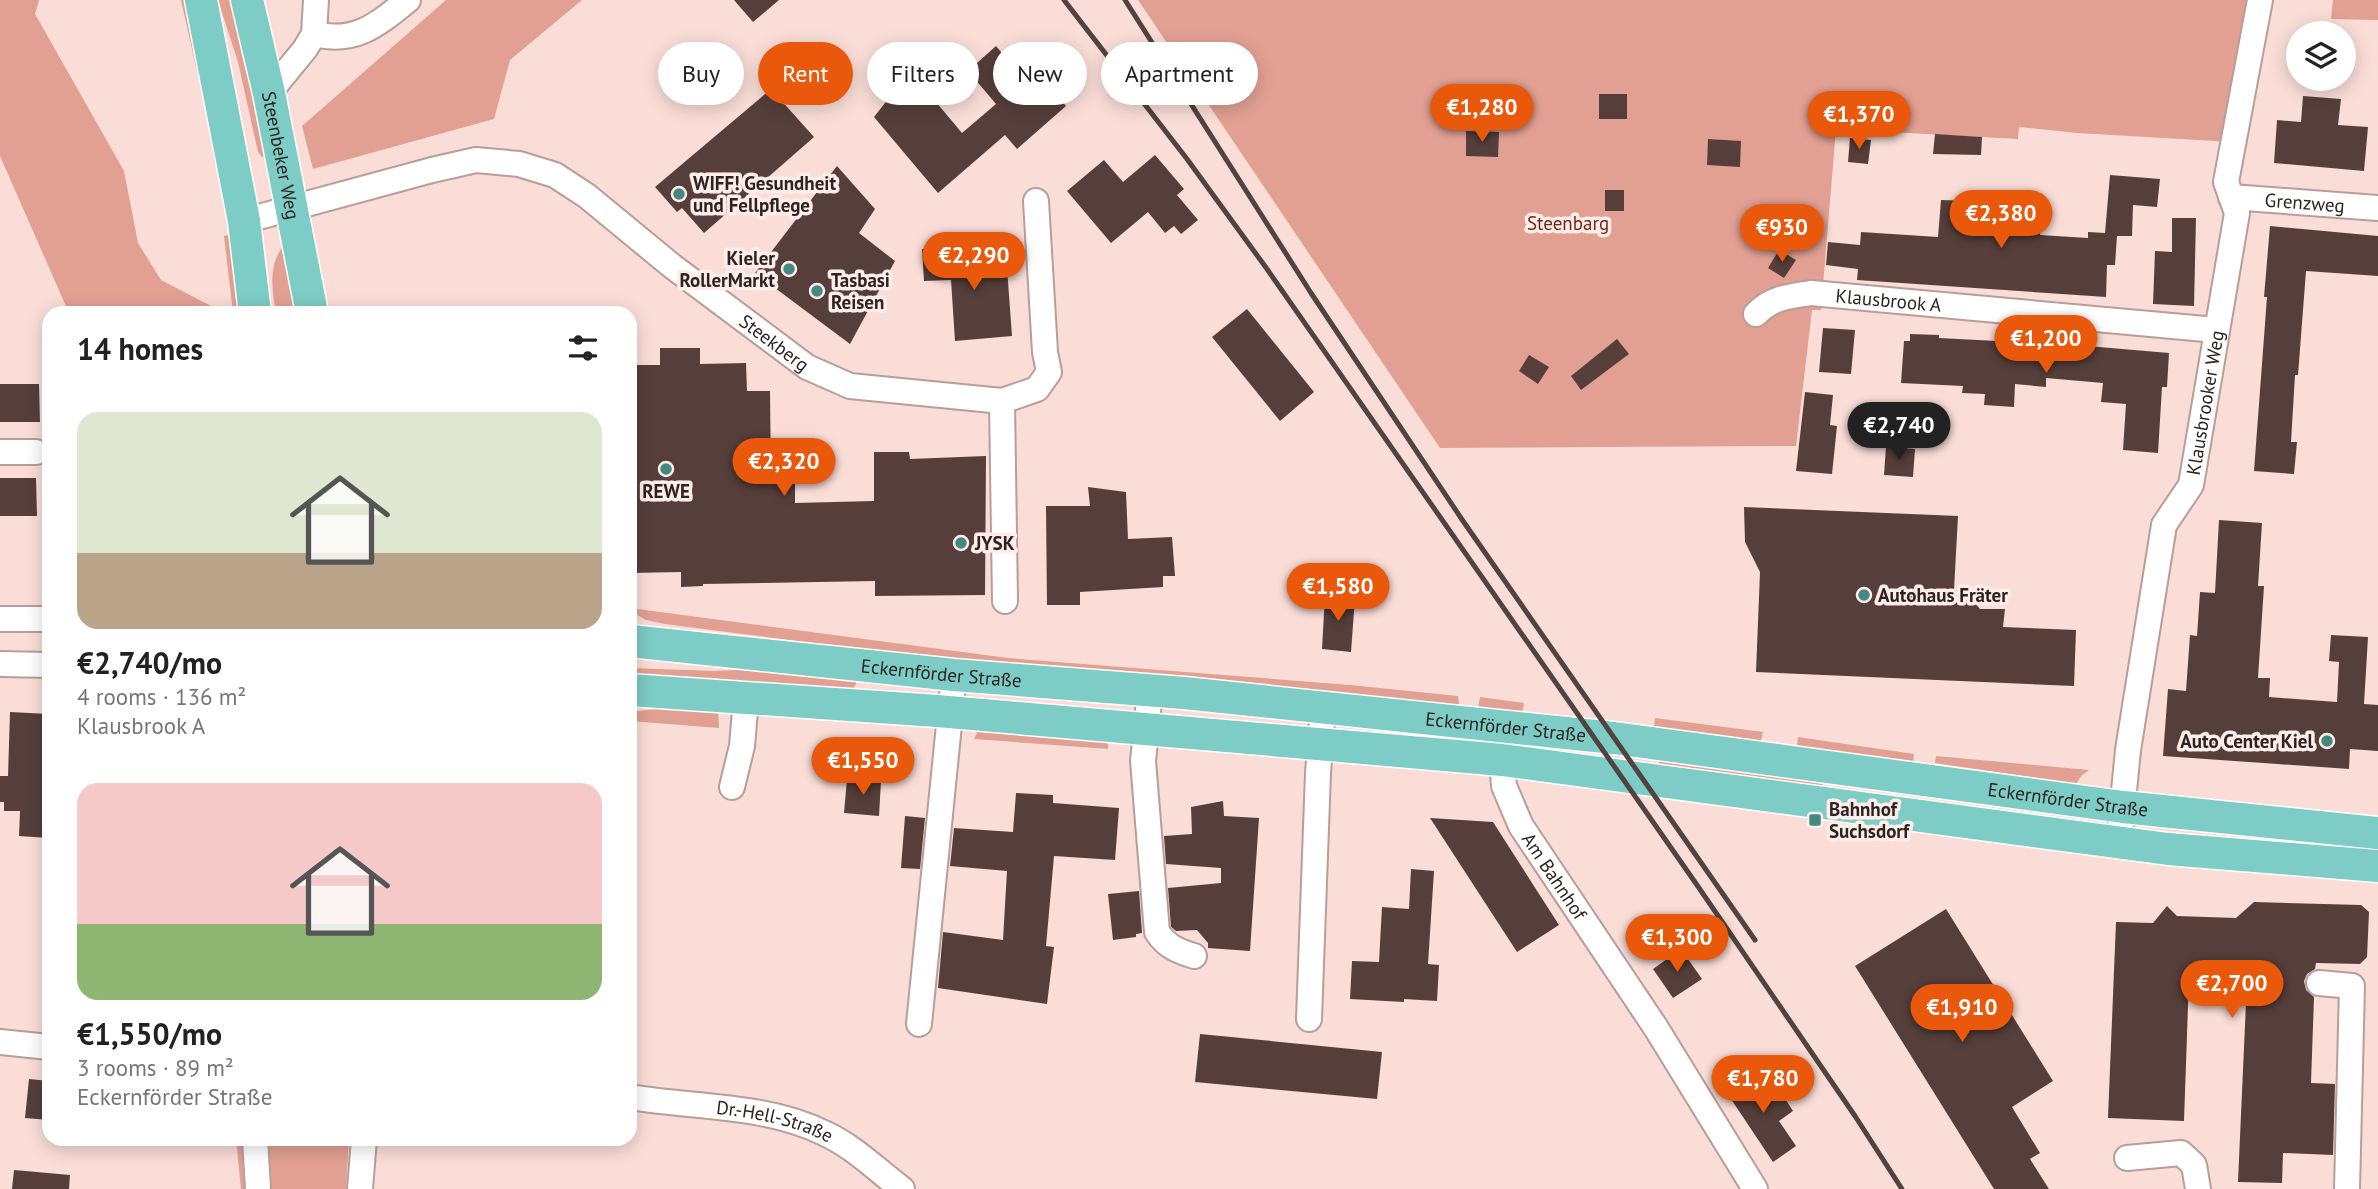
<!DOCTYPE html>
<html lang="en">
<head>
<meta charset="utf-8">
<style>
  :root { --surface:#fff; --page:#f2f2f2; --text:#222; --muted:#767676; --accent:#ea580c }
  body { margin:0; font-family:"PT Sans",sans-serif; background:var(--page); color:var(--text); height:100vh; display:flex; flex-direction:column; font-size:26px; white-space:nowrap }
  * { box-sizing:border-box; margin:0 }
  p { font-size:23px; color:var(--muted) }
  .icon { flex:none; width:38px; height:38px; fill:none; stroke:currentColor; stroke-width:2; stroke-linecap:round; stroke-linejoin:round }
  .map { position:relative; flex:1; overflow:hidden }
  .panel { position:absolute; left:42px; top:306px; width:595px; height:840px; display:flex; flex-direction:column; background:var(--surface); border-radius:21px; box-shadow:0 4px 18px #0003 }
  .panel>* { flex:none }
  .top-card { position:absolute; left:658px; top:42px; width:665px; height:63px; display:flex; gap:14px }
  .buttons { position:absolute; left:2286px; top:21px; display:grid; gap:14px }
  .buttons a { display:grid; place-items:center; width:70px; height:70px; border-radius:50%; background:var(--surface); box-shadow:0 4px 18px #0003; font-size:35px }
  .price { position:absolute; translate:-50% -60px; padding:0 16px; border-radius:24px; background:var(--accent); color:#fff; font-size:23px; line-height:46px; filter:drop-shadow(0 2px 4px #0008) }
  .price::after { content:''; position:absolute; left:50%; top:42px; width:21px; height:16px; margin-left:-10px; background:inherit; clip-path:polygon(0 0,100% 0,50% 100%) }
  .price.active { background:#222; color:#fff }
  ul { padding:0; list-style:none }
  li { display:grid; align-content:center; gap:14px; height:371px; padding:0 35px }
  li span { display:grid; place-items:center; height:217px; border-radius:21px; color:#555 }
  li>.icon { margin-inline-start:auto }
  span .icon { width:126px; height:126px; fill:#fffc; stroke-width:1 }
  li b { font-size:30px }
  h2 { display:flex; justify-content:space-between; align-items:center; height:84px; padding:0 35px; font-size:30px }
  .tag { padding:0 24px; border-radius:32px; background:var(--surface); box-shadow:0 4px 18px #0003; font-size:24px; line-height:63px }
  .tag.active { background:var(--accent); color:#fff }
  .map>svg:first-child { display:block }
  .green { fill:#e2a093 }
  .building { fill:#563f3b }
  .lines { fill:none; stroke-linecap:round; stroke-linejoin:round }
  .minor-casing { stroke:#b89d98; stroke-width:28 }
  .major-casing { stroke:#fff; stroke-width:35 }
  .minor { stroke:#fff; stroke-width:24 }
  .major { stroke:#7dccc5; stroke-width:32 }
  .rail { stroke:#514340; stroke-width:5 }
  .poi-dot { fill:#428981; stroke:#ffedea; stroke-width:2.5 }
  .labels { text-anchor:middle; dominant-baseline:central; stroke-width:7; stroke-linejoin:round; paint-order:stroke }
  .street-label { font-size:19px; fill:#2d2320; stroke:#ffedea }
  .poi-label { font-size:19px; font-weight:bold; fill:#2d2320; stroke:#ffedea; text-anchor:start }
  .park-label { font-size:19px; fill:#732418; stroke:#ffedea }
</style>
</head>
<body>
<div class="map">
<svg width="2378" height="1189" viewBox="0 0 2378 1189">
  <rect width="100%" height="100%" fill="#faddd7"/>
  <g class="green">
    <polygon points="0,0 39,0 35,14 124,171 138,243 161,280 213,307 213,313 69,313 0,156"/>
    <polygon points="181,0 187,0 220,165 215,165 207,116"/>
    <polygon points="218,0 232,0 269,156 262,157 258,152 238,62"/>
    <polygon points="446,0 582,0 510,60 494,119 313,169 302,126"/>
    <polygon points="1138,0 2260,0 2233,142 2077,133 2019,127 2018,139 1836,129 1821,310 1812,310 1796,446 1440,448"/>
    <polygon points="2333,0 2378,0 2378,20 2331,19"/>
    <polygon points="229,235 238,313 233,313 224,236"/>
    <path d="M283,246L297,313H276C272,290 268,266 283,246Z"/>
    <polygon points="630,608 1008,658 1350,685 1458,696 1459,705 898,654 665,624 646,620 630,611"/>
    <polygon points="630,668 715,671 753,669 856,680 856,684 854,688 848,690 630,676"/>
    <polygon points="1480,697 1524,703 1522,713 1478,708"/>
    <polygon points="681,706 718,708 719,728 630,721 630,712"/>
    <polygon points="1655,718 1763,732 1761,741 1654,728"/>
    <polygon points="980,727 1108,740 1108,749 974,739"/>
    <polygon points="1798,737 1914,754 1913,763 1797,746"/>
    <polygon points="1936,756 2089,770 2081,776 2076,784 1935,763"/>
    <polygon points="1660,757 1824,779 1822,787 1658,766"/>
    <polygon points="236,1139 244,1139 249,1189 241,1189"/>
    <polygon points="265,1139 349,1139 346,1189 269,1189"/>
  </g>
  <g class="building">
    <polygon points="734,0 779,0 753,22"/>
    <polygon points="996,46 1024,79 1034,70 1066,106 1017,149 1005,135 938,193 874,117 910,71 962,133 996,104 968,71"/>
    <polygon points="771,89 814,137 704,233 682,208 677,212 655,187"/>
    <rect x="1599" y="94" width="28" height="25"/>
    <polygon points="2303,96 2341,99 2338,125 2368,127 2364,171 2274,163 2277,120 2301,122"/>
    <polygon points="1466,131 1499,132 1498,157 1466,156"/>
    <polygon points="1935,134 1982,137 1981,155 1933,154"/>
    <polygon points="1850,138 1871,140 1868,164 1848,162"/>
    <polygon points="1708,139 1741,141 1740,167 1707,165"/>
    <polygon points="1155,155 1184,189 1177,195 1198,220 1181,234 1174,226 1165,233 1148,212 1111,243 1067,191 1104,160 1123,182"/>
    <polygon points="837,166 875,209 859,233 895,261 850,344 755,273"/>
    <polygon points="2110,175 2160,179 2157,207 2133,205 2132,236 2117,236 2115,265 2107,265 2106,297 1857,280 1858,269 1826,265 1828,242 1860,245 1861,232 1938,237 1941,200 1973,201 1971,225 2014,227 2015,212 2042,214 2040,235 2088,238 2088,232 2105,233"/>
    <rect x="1605" y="190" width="19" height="21"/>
    <polygon points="2172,218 2196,218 2194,306 2153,304 2155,251 2172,252"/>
    <polygon points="2270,226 2378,236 2378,276 2306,271 2298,375 2295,375 2291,442 2297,442 2294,474 2254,471 2267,297 2264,297"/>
    <polygon points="947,248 948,258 1006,254 1012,336 955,341 951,280 924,281 922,249"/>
    <polygon points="1779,250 1796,260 1784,278 1768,268"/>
    <polygon points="1247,309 1314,392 1280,421 1212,337"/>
    <polygon points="1823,328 1855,330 1851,374 1819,372"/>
    <polygon points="1910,334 1939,335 1939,338 2016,342 2016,340 2169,353 2167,387 2162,387 2158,453 2123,450 2126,404 2101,402 2103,383 2046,378 2046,387 2015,384 2014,407 1984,405 1985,394 1962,393 1963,386 1901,383 1904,341 1910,341"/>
    <polygon points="1617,339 1629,354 1581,390 1571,376"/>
    <polygon points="660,348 700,348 700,364 746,363 747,391 770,391 771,478 795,477 795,503 874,501 874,452 909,452 910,459 986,456 985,595 875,596 875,581 703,584 703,586 681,587 681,572 630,573 630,365 660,365"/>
    <polygon points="1529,355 1549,367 1538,384 1519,371"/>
    <polygon points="0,384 39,384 40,422 0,422"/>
    <polygon points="1805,392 1833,395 1830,425 1837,426 1832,474 1796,471"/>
    <polygon points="1886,447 1915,449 1913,477 1884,475"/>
    <polygon points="0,478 36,478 37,516 0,516"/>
    <polygon points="1088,487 1126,492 1128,539 1172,537 1175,576 1163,576 1163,587 1080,592 1080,605 1047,605 1046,506 1090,506"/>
    <polygon points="1744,507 1958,516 1954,590 1965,591 1980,609 2005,609 2003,627 2076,630 2074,686 1756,672 1760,572 1745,542"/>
    <polygon points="2219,520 2262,523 2258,586 2264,586 2258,678 2270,678 2269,697 2337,702 2339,662 2329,661 2331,635 2368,637 2364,704 2378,705 2378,751 2350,749 2349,769 2163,756 2168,689 2186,691 2190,635 2197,636 2200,592 2215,593"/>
    <polygon points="1325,595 1355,598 1351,652 1322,649"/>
    <polygon points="10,712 49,714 49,838 19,836 20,811 4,811 4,802 0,802 0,776 8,776"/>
    <polygon points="847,779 881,781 879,816 844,813"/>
    <polygon points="1016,793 1053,795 1053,803 1119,808 1115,860 1054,856 1046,946 1054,947 1047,1004 938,988 943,932 1003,940 1007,871 950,866 954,828 1013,832"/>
    <polygon points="1223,801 1224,816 1259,818 1250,951 1208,948 1208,943 1197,930 1176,931 1171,927 1168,888 1221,883 1221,868 1166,864 1164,836 1192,834 1191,807"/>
    <polygon points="905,816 925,818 920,869 901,868"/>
    <polygon points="1430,818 1493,822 1559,925 1517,952"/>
    <polygon points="1411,869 1434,871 1428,964 1439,965 1437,1001 1404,999 1404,1002 1350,999 1352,961 1379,962 1382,907 1409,909"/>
    <polygon points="1139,891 1142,933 1136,934 1136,937 1113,940 1108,894"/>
    <polygon points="2254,902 2361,905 2369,912 2367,957 2360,964 2316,963 2315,969 2307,974 2304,981 2306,990 2314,997 2311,1083 2335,1084 2333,1155 2283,1153 2282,1183 2238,1182 2247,980 2189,977 2184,1121 2108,1118 2116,922 2153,923 2167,906 2177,916 2236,918"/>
    <polygon points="1946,909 2053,1081 2012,1107 2040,1153 2030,1159 2049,1189 1994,1189 1855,966"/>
    <polygon points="1681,949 1702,979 1673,998 1653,969"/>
    <polygon points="1200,1034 1382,1052 1377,1099 1195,1082"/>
    <polygon points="1753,1072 1765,1091 1782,1094 1793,1111 1779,1121 1796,1146 1773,1162 1725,1090"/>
    <polygon points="29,1079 49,1081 49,1120 25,1118"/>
    <polygon points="14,1170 70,1175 69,1189 12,1189"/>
  </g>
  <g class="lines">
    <defs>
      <g id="minor">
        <path d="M314,34C355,44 377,25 408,0"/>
        <polyline points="269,93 305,49 314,34 316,0"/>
        <path id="s1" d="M2231,197L2378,208"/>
        <path id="s2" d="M244,221L432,170L476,160L519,164L555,175L587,196L672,266L807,367L850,386L1002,401L1037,389L1049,372L1045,352L1036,201"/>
        <path id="s3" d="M1756,314C1771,298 1789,296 1811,293L2216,330"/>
        <polyline points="1002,401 1005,601"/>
        <polyline points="0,452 36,452"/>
        <polyline points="0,619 49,619"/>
        <polyline points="0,664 49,665"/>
        <path d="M1150,691L1143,761L1157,932C1167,947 1178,951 1194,956"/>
        <path id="s4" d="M1506,727L1502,760L1504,786L1521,826L1656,1028L1755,1189"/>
        <polyline points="732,787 742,746 746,698"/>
        <path id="s5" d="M2119,842L2128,750L2164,525L2191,485L2237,213L2226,182L2260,0"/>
        <polyline points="2319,983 2352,986 2347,1189"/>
        <polyline points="1309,1019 1318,773 1323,708"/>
        <polyline points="919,1024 954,675"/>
        <polyline points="0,1042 49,1047"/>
        <path id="s6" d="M630,1097C695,1108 764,1104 824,1133C853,1146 877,1170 902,1189"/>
        <polyline points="255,1139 258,1189"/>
        <polyline points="2127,1158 2181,1153 2194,1165 2198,1189"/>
        <polyline points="360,1189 364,1139"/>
      </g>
      <g id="major">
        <polyline points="201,0 244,221 255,313"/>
        <path id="s7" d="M247,0L269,93L312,313"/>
        <path id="s8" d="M630,641L954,675L1184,693L1614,738L2123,807L2378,833"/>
        <polyline points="630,690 937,711 1502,760 2168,849 2378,866"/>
      </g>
    </defs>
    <use href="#minor" class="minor-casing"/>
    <use href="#major" class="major-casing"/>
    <use href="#minor" class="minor"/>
    <use href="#major" class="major"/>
    <g class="rail">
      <polyline points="1064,0 1187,159 1267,269 1697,885 1855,1116 1902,1189"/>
      <polyline points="1125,0 1311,293 1463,521 1755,940"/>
    </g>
  </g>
  <g class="poi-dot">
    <circle cx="679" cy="194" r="7"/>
    <circle cx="789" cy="269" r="7"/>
    <circle cx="817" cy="291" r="7"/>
    <circle cx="666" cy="469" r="7"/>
    <circle cx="961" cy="543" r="7"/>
    <circle cx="1864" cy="595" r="7"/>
    <circle cx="2327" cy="741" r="7"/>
    <rect x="1808" y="813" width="14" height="14" rx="3.5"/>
  </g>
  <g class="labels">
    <g class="street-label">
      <text stroke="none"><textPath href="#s7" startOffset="159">Steenbeker Weg</textPath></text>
      <text stroke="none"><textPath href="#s1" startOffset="74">Grenzweg</textPath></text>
      <text stroke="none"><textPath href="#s3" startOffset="138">Klausbrook A</textPath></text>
      <text stroke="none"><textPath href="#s2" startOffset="597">Steekberg</textPath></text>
      <text stroke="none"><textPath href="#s5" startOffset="452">Klausbrooker Weg</textPath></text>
      <text stroke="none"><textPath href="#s8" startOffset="313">Eckernförder Straße</textPath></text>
      <text stroke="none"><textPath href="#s8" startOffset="880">Eckernförder Straße</textPath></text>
      <text stroke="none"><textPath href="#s8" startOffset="1447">Eckernförder Straße</textPath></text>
      <text stroke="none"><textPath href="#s4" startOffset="163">Am Bahnhof</textPath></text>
      <text stroke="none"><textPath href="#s6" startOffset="147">Dr.-Hell-Straße</textPath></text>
    </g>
    <g class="poi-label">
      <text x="693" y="183">WIFF! Gesundheit<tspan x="693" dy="22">und Fellpflege</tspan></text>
      <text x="775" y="258" text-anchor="end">Kieler<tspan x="775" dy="22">RollerMarkt</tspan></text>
      <text x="831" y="280">Tasbasi<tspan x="831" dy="22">Reisen</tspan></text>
      <text x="666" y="491" text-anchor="middle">REWE</text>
      <text x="975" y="543">JYSK</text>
      <text x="1878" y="595">Autohaus Fräter</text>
      <text x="2313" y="741" text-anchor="end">Auto Center Kiel</text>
      <text x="1829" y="809">Bahnhof<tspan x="1829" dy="22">Suchsdorf</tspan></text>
    </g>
    <g class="park-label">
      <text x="1568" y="223">Steenbarg</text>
    </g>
  </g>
</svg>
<div class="buttons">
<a><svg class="icon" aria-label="layers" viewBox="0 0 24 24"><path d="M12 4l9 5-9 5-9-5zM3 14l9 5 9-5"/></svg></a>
</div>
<b class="price" style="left:1482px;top:144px">€1,280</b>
<b class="price" style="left:1859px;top:151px">€1,370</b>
<b class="price" style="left:2001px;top:250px">€2,380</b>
<b class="price" style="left:1782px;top:264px">€930</b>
<b class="price" style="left:974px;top:292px">€2,290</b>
<b class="price" style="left:2046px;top:375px">€1,200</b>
<b class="price active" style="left:1899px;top:462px">€2,740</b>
<b class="price" style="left:784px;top:498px">€2,320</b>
<b class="price" style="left:1338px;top:623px">€1,580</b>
<b class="price" style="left:863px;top:797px">€1,550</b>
<b class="price" style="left:1677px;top:974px">€1,300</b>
<b class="price" style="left:2232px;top:1020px">€2,700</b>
<b class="price" style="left:1962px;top:1044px">€1,910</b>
<b class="price" style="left:1763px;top:1115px">€1,780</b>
<div class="top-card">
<a class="tag">Buy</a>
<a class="tag active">Rent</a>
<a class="tag">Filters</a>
<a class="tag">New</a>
<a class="tag">Apartment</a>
</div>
<section class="panel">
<h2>14 homes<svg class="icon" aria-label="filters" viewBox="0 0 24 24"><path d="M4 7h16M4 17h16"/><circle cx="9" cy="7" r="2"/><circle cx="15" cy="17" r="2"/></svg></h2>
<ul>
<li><span style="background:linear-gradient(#dfe7d0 65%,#b9a48a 0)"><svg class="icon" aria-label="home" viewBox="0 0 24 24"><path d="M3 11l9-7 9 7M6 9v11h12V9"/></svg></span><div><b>€2,740/mo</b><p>4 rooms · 136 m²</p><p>Klausbrook A</p></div></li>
<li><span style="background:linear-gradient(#f6c9c9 65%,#8fb573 0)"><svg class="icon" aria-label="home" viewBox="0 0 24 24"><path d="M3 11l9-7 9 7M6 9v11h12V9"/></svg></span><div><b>€1,550/mo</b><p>3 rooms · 89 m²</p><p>Eckernförder Straße</p></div></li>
</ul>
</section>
</div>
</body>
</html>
